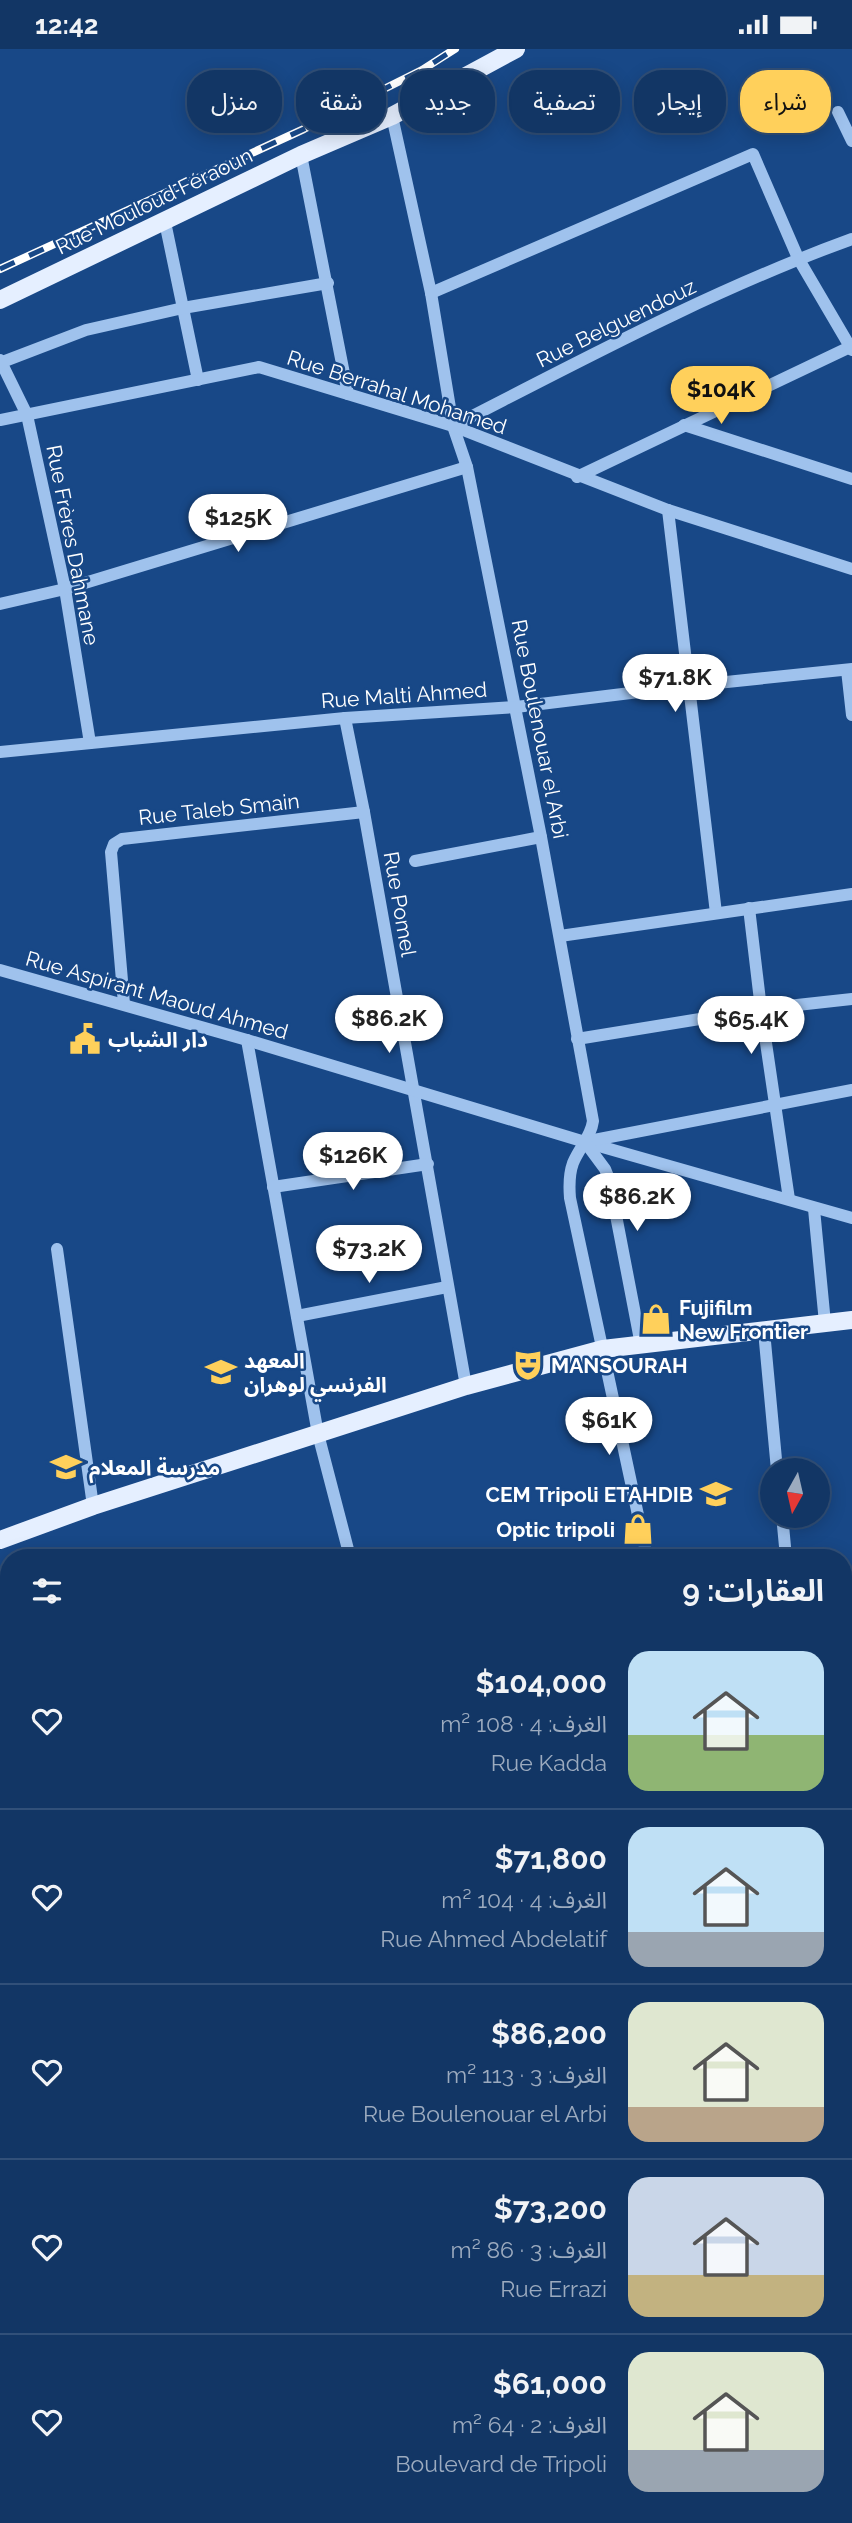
<!DOCTYPE html>
<html lang="ar">
<head>
<meta charset="utf-8">
<style>
  :root { --surface:#123665; --page:#1f416e; --text:#f1f3f6; --muted:#9cabbf; --line:#315079; --accent:#ffd05b }
  body { margin:0; font-family:Raleway,"Noto Sans Arabic",sans-serif; background:var(--page); color:var(--text); direction:rtl; height:100vh; display:flex; flex-direction:column; font-size:26px; white-space:nowrap }
  * { box-sizing:border-box; margin:0 }
  p { font-size:23px; color:var(--muted) }
  .icon { flex:none; width:38px; height:38px; fill:none; stroke:currentColor; stroke-width:2; stroke-linecap:round; stroke-linejoin:round }
  .map { position:relative; flex:1; overflow:hidden; direction:ltr }
  .panel { position:absolute; left:0px; top:1500px; width:852px; height:975px; display:flex; flex-direction:column; background:var(--surface); border-radius:28px 28px 0 0; box-shadow:0 4px 18px #0003,0 0 0 2px var(--line); direction:rtl }
  .panel>* { flex:none }
  .hud { position:absolute; left:21px; top:21px; width:810px; height:63px; direction:rtl; display:flex; gap:14px }
  .needle { width:46px; rotate:188deg }
  .fabs { position:absolute; left:760px; top:1409px; display:grid; gap:14px }
  .fabs a { display:grid; place-items:center; width:70px; height:70px; border-radius:50%; background:var(--surface); box-shadow:0 4px 18px #0003,0 0 0 2px var(--line); font-size:35px }
  .price { position:absolute; translate:-50% -60px; padding:0 16px; border-radius:24px; background:#fff; color:#222; font-size:23px; line-height:46px; filter:drop-shadow(0 2px 4px #0008) }
  .price::after { content:''; position:absolute; left:50%; top:42px; width:21px; height:16px; margin-left:-10px; background:inherit; clip-path:polygon(0 0,100% 0,50% 100%) }
  .price.current { background:var(--accent); color:#111 }
  ul { padding:0; list-style:none }
  li { display:flex; align-items:center; gap:21px; height:175px; padding:0 28px }
  li+li { border-top:2px solid var(--line) }
  li span { display:grid; place-items:center; flex:none; width:196px; height:140px; border-radius:21px; color:#555 }
  li>.icon { margin-inline-start:auto }
  span .icon { width:84px; height:84px; fill:#fffc; stroke-width:1 }
  li b { font-size:30px }
  h2 { display:flex; justify-content:space-between; align-items:center; height:84px; padding:0 28px; font-size:30px }
  .tag { padding:0 24px; border-radius:28px; background:var(--surface); box-shadow:0 4px 18px #0003,0 0 0 2px var(--line); font-size:24px; line-height:63px }
  .tag.current { background:var(--accent); color:#111 }
  .status { display:flex; justify-content:space-between; align-items:center; height:49px; padding:0 35px; background:var(--surface); direction:ltr }
  .status svg { height:19px; fill:currentColor }
  .map>svg:first-child { display:block }
  .lines { fill:none; stroke-linecap:round; stroke-linejoin:round }
  .minor { stroke:#9fc2ed; stroke-width:12 }
  .major { stroke:#e5efff; stroke-width:18 }
  .rail-casing { stroke:#fff; stroke-width:8 }
  .rail { stroke:#184887; stroke-width:5; stroke-dasharray:16; stroke-linecap:butt }
  .labels { text-anchor:middle; dominant-baseline:central; stroke-width:5; stroke-linejoin:round; paint-order:stroke }
  .street-label { font-size:21px; fill:#fff; stroke:#184887 }
  .poi-label { font-size:21px; font-weight:bold; fill:#fff; stroke:#184887; text-anchor:start }
</style>
</head>
<body>
<div class="status"><b>12:42</b><svg viewBox="0 0 49 12"><path d="M0 12V9h3v3zM5 12V6h3v6zM10 12V3h3v9zM15 12V0h3v12zM26 1h20v11H26zM47 4h2v5h-2z"/></svg></div>
<div class="map">
<svg width="852" height="2474" viewBox="0 0 852 2474">
  <rect width="100%" height="100%" fill="#184887"/>
  <g class="lines">
    <g class="minor">
      <polyline points="838,63 852,92"/>
      <path d="M392,67L431,244L453,377L467,418L541,788L593,1072C591,1088 579,1099 573,1114C569,1125 569,1137 570,1149L647,1508"/>
      <polyline points="301,106 348,345"/>
      <polyline points="165,173 198,331"/>
      <polyline points="431,244 753,105 798,209 852,301"/>
      <polyline points="0,311 27,366 65,540 90,694"/>
      <polyline points="0,314 86,281 183,259 328,234"/>
      <polyline points="0,371 259,318 453,377 668,461 852,520"/>
      <polyline points="684,376 852,430"/>
      <path d="M453,377C584,310 714,240 852,190"/>
      <polyline points="577,428 850,298"/>
      <polyline points="668,461 716,864"/>
      <polyline points="0,555 65,540 467,418"/>
      <polyline points="847,621 852,666"/>
      <polyline points="345,669 364,763 466,1337"/>
      <polyline points="0,703 345,669 516,658 688,637 852,620"/>
      <polyline points="415,812 541,788"/>
      <polyline points="749,859 761,960 789,1150"/>
      <polyline points="560,887 852,845"/>
      <polyline points="0,921 247,991 585,1093 852,1169"/>
      <polyline points="124,955 111,803 114,795 122,790 364,763"/>
      <polyline points="577,990 761,960 852,950"/>
      <polyline points="247,991 318,1385 350,1508"/>
      <polyline points="589,1092 852,1041"/>
      <polyline points="585,1093 605,1120 609,1130 641,1296"/>
      <polyline points="273,1138 428,1115"/>
      <polyline points="814,1160 825,1274"/>
      <polyline points="57,1200 93,1457"/>
      <polyline points="297,1267 447,1238"/>
      <polyline points="764,1282 777,1421"/>
      <polyline points="782,1466 786,1508"/>
      <polyline points="0,1565 5,1578"/>
      <polyline points="844,1685 852,1684"/>
      <polyline points="0,1804 9,1828"/>
      <polyline points="844,1823 852,1821"/>
      <polyline points="0,1896 9,1894"/>
      <polyline points="0,2031 9,2029"/>
    </g>
    <g class="major">
      <polyline points="0,251 301,106 392,67 516,0"/>
      <polyline points="0,1491 93,1457 466,1337 603,1300 852,1271"/>
      <polyline points="844,2179 852,2180"/>
      <polyline points="0,2217 9,2215"/>
      <polyline points="844,2290 852,2292"/>
      <polyline points="0,2303 9,2300"/>
      <polyline points="844,2403 852,2404"/>
      <polyline points="0,2433 9,2431"/>
    </g>
    <defs>
      <g id="rail">
        <polyline points="0,220 304,80 422,21 455,0"/>
        <polyline points="844,2339 852,2340"/>
        <polyline points="0,2342 9,2340"/>
      </g>
    </defs>
    <use href="#rail" class="rail-casing"/>
    <use href="#rail" class="rail"/>
  </g>
  <defs>
    <symbol id="civic-bare" viewBox="-9 -9 18 18"><path d="M-.6-6.5H3V-4.5H.6V-3L4-1V1h2V6H-6V1h2V-1L-.6-3ZM-1.2 2.5V6h2.4V2.5Z" fill="#ffd05b" stroke="#184887" stroke-width="2.5" paint-order="stroke"/></symbol>
    <symbol id="shop-bare" viewBox="-9 -9 18 18"><path d="M-5-2.5h2.3a2.7 3.5 0 0 1 5.4 0H5L5.5 6h-11ZM-1.5-2.5h3a1.5 2.3 0 0 0-3 0Z" fill="#ffd05b" stroke="#184887" stroke-width="2.5" paint-order="stroke"/></symbol>
    <symbol id="theatre-bare" viewBox="-9 -9 18 18"><path d="M-5-5.5Q0-4 5-5.5V0Q5 5 0 6Q-5 5-5 0ZM-3.3-2.5H-1v1.5H-3.3ZM1-2.5H3.3v1.5H1ZM-2.8 1Q0 5.5 2.8 1Z" fill="#ffd05b" stroke="#184887" stroke-width="2.5" paint-order="stroke"/></symbol>
    <symbol id="university-bare" viewBox="-9 -9 18 18"><path d="M0-5L7-2L0 1L-7-2ZM-4 1L0 2.5L4 1V4Q0 6-4 4Z" fill="#ffd05b" stroke="#184887" stroke-width="2.5" paint-order="stroke"/></symbol>
    <symbol id="school-bare" viewBox="-9 -9 18 18"><path d="M0-5L7-2L0 1L-7-2ZM-4 1L0 2.5L4 1V4Q0 6-4 4Z" fill="#ffd05b" stroke="#184887" stroke-width="2.5" paint-order="stroke"/></symbol>
  </defs>
  <g fill-rule="evenodd">
    <use href="#civic-bare" x="63" y="968" width="44" height="44"/>
    <use href="#shop-bare" x="634" y="1248" width="44" height="44"/>
    <use href="#theatre-bare" x="506" y="1294" width="44" height="44"/>
    <use href="#university-bare" x="199" y="1301" width="44" height="44"/>
    <use href="#school-bare" x="44" y="1396" width="44" height="44"/>
    <use href="#school-bare" x="694" y="1423" width="44" height="44"/>
    <use href="#shop-bare" x="616" y="1458" width="44" height="44"/>
  </g>
  <g class="labels">
    <g class="street-label">
      <text transform="translate(154 152) rotate(-26)">Rue Mouloud Féraoun</text>
      <text transform="translate(616 274) rotate(-26)">Rue Belguendouz</text>
      <text transform="translate(397 343) rotate(18)">Rue Berrahal Mohamed</text>
      <text transform="translate(73 496) rotate(79)">Rue Frères Dahmane</text>
      <text transform="translate(404 646) rotate(-4)">Rue Malti Ahmed</text>
      <text transform="translate(540 680) rotate(79)">Rue Boulenouar el Arbi</text>
      <text transform="translate(219 760) rotate(-6)">Rue Taleb Smain</text>
      <text transform="translate(400 855) rotate(80)">Rue Pomel</text>
      <text transform="translate(157 946) rotate(16)">Rue Aspirant Maoud Ahmed</text>
    </g>
    <g class="poi-label">
      <text x="108" y="990">دار الشباب</text>
      <text x="679" y="1258">Fujifilm<tspan x="679" dy="24">New Frontier</tspan></text>
      <text x="244" y="1311">المعهد<tspan x="244" dy="24">الفرنسي لوهران</tspan></text>
      <text x="551" y="1316">MANSOURAH</text>
      <text x="89" y="1418">مدرسة المعلام</text>
      <text x="693" y="1445" text-anchor="end">CEM Tripoli ETAHDIB</text>
      <text x="615" y="1480" text-anchor="end">Optic tripoli</text>
    </g>
  </g>
</svg>
<div class="fabs">
<a><svg class="needle" viewBox="-14 -14 28 28"><path d="M0-13l5 13h-10z" fill="#e53935"/><path d="M0 13l5-13h-10z" fill="#9cabbf"/></svg></a>
</div>
<b class="price current" style="left:721px;top:377px">$104K</b>
<b class="price" style="left:238px;top:505px">$125K</b>
<b class="price" style="left:675px;top:665px">$71.8K</b>
<b class="price" style="left:389px;top:1006px">$86.2K</b>
<b class="price" style="left:751px;top:1007px">$65.4K</b>
<b class="price" style="left:353px;top:1143px">$126K</b>
<b class="price" style="left:637px;top:1184px">$86.2K</b>
<b class="price" style="left:369px;top:1236px">$73.2K</b>
<b class="price" style="left:609px;top:1408px">$61K</b>
<div class="hud">
<a class="tag current">شراء</a>
<a class="tag">إيجار</a>
<a class="tag">تصفية</a>
<a class="tag">جديد</a>
<a class="tag">شقة</a>
<a class="tag">منزل</a>
</div>
<section class="panel">
<h2>العقارات: 9<svg class="icon" aria-label="filters" viewBox="0 0 24 24"><path d="M4 7h16M4 17h16"/><circle cx="9" cy="7" r="2"/><circle cx="15" cy="17" r="2"/></svg></h2>
<ul>
<li><span style="background:linear-gradient(#bfe0f5 60%,#8fb573 0)"><svg class="icon" aria-label="home" viewBox="0 0 24 24"><path d="M3 11l9-7 9 7M6 9v11h12V9"/></svg></span><div><b>$104,000</b><p>الغرف: 4 · 108 m²</p><p>Rue Kadda</p></div><svg class="icon" aria-label="heart" viewBox="0 0 24 24"><path d="M12 20l-8-8c-3-5 5-10 8-4 3-6 11-1 8 4z"/></svg></li>
<li><span style="background:linear-gradient(#bfe0f5 75%,#9aa5b1 0)"><svg class="icon" aria-label="home" viewBox="0 0 24 24"><path d="M3 11l9-7 9 7M6 9v11h12V9"/></svg></span><div><b>$71,800</b><p>الغرف: 4 · 104 m²</p><p>Rue Ahmed Abdelatif</p></div><svg class="icon" aria-label="heart" viewBox="0 0 24 24"><path d="M12 20l-8-8c-3-5 5-10 8-4 3-6 11-1 8 4z"/></svg></li>
<li><span style="background:linear-gradient(#dfe7d0 75%,#b9a48a 0)"><svg class="icon" aria-label="home" viewBox="0 0 24 24"><path d="M3 11l9-7 9 7M6 9v11h12V9"/></svg></span><div><b>$86,200</b><p>الغرف: 3 · 113 m²</p><p>Rue Boulenouar el Arbi</p></div><svg class="icon" aria-label="heart" viewBox="0 0 24 24"><path d="M12 20l-8-8c-3-5 5-10 8-4 3-6 11-1 8 4z"/></svg></li>
<li><span style="background:linear-gradient(#c9d6e8 70%,#c2b280 0)"><svg class="icon" aria-label="home" viewBox="0 0 24 24"><path d="M3 11l9-7 9 7M6 9v11h12V9"/></svg></span><div><b>$73,200</b><p>الغرف: 3 · 86 m²</p><p>Rue Errazi</p></div><svg class="icon" aria-label="heart" viewBox="0 0 24 24"><path d="M12 20l-8-8c-3-5 5-10 8-4 3-6 11-1 8 4z"/></svg></li>
<li><span style="background:linear-gradient(#dfe7d0 70%,#9aa5b1 0)"><svg class="icon" aria-label="home" viewBox="0 0 24 24"><path d="M3 11l9-7 9 7M6 9v11h12V9"/></svg></span><div><b>$61,000</b><p>الغرف: 2 · 64 m²</p><p>Boulevard de Tripoli</p></div><svg class="icon" aria-label="heart" viewBox="0 0 24 24"><path d="M12 20l-8-8c-3-5 5-10 8-4 3-6 11-1 8 4z"/></svg></li>
</ul>
</section>
</div>
</body>
</html>
